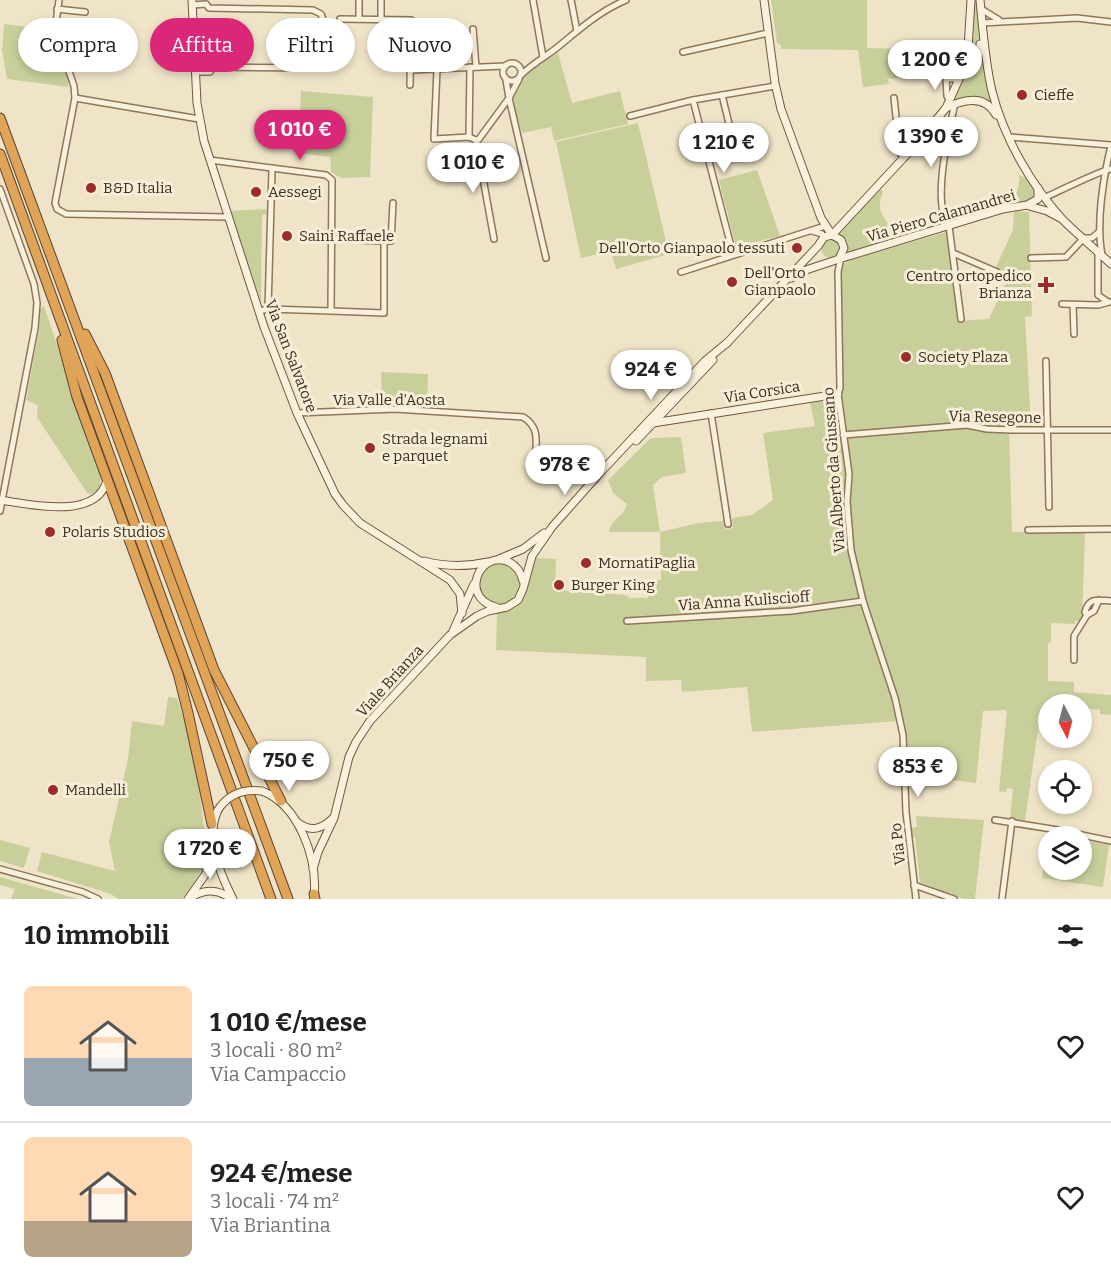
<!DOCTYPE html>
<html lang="it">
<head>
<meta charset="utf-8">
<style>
  :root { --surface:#fff; --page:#f2f2f2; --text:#202124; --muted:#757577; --line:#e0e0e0; --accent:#db2777 }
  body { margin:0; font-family:Bitter,serif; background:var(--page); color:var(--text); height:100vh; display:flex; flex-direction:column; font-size:22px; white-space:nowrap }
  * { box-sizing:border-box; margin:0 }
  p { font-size:20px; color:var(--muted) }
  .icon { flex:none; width:33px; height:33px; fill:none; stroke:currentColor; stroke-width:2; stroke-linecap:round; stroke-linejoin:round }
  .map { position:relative; height:899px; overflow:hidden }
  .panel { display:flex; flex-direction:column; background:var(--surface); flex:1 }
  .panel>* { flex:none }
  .banner { position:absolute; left:18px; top:18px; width:600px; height:54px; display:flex; gap:12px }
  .needle { width:39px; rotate:174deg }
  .fabs { position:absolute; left:1038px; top:694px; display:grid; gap:12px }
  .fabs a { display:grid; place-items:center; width:54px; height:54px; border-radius:50%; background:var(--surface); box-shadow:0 3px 9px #0003; font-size:30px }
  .price { position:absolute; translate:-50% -51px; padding:0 14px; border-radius:21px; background:#fff; color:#222; font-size:20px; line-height:39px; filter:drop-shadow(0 2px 3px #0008) }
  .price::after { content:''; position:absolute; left:50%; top:36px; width:18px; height:14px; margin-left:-9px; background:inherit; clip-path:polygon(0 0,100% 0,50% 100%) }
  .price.on { background:var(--accent); color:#fff }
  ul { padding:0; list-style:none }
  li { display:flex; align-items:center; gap:18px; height:150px; padding:0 24px }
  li+li { border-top:2px solid var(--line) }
  li span { display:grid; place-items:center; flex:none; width:168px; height:120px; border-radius:9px; color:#555 }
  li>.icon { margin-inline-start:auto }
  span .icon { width:72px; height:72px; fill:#fffc; stroke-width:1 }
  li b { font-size:26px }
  h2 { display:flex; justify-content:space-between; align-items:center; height:72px; padding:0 24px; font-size:26px }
  .pill { padding:0 21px; border-radius:27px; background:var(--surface); box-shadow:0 3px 9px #0003; font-size:21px; line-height:54px }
  .pill.on { background:var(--accent); color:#fff }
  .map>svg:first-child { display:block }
  .green { fill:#c9cf9b }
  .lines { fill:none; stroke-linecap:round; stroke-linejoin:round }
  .street-casing { stroke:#8d765c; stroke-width:8 }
  .secondary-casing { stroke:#6f573f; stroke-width:9 }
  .highway-casing { stroke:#5b4430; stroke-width:11 }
  .street { stroke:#faf1dc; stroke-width:5 }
  .secondary { stroke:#faf1dc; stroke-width:7 }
  .highway { stroke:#e0a458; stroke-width:9 }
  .secondary-bridge-casing { stroke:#6f573f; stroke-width:9; stroke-linecap:butt }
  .secondary-bridge { stroke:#faf1dc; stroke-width:7 }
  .poi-dot { fill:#9e2a2b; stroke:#f7eed8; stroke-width:2 }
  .labels { text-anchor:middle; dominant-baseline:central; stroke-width:6; stroke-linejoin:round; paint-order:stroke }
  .poi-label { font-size:15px; fill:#3d2e20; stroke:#f7eed8; text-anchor:start }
  .street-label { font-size:15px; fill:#3d2e20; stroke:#f7eed8 }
</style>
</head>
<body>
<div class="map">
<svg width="1111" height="899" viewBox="0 0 1111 899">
  <rect width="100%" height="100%" fill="#f0e4c8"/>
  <g class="green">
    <polygon points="771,0 867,0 867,48 940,50 942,73 888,79 889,84 863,87 858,50 781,49 781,45 777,43"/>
    <path d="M973,0H978C980,17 978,33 979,50L973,55L970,44Z"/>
    <polygon points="4,24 52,30 69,81 68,87 7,79 2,50"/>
    <path d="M558,53L572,103L620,91L628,124L554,141L551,127L522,133C519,123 515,111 514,100C513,77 541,62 558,53Z"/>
    <path d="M982,53C987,71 984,88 994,105C981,97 968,95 953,101L966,56Z"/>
    <polygon points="301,91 373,97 370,177 341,178 331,172 330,157 298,153"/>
    <polygon points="638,123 669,254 616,269 611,251 581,258 556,142"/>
    <polygon points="757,170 780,236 736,247 719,180"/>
    <path d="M1019,175C1031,180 1037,185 1036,198L1029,202L1004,205C1017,198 1020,189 1019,175Z"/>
    <path d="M881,189L883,192C873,213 889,224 900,237L847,253C848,242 845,239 836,233Z"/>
    <polygon points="266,209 267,214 262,215 261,302 230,211"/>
    <path d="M1014,211L1029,212L1032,316L1025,317L1031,426L1009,428L1012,532H1085L1082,620L1075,621V624L1051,623V642L1048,643V681L1074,682V692L1111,695V715L1100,714V710L1082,708V705H1048L1047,708H1041L1025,821L1010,820L1013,789L1007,788L1006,792L999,791L1007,710L983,711L976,783L952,780L954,761L907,758L902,714H898L899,721L752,732L747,687L682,692L681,680L646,681V657L496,650L497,613C529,602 527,588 536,558L556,559L555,590L625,595L630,598H648V581L661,580L660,532H609C612,517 624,517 627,504L613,493L608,480L651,438L681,437L686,473L662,477L653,485L660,532L698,523L724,521L726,529L733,528L732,518L752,515L773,500L763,433L815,426L810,402L837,398L842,391L840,269L847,261L946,232L958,321L989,319L1010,274L996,267L1013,230Z"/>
    <circle cx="831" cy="248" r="10"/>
    <polygon points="44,306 101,474 100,489 91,494 87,493 37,417 38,405 26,400 39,331 40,309"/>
    <polygon points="381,372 428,374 427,406 382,404"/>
    <circle cx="499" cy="584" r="20"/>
    <path d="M168,697L177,698L194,751L207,850C204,870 194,884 182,899H118L111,894L37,871L42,852L115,871L109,842L128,759L132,721L164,726Z"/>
    <polygon points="916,816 984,820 975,899 963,899 953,895 952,893 947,893 920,882 915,837 912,837 911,828 917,827"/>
    <polygon points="1048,830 1069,837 1048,837 1048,870 1082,870 1082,840 1109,845 1103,887 1042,878"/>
    <polygon points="0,840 30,848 24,868 0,861"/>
    <polygon points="0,877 78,899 11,899 15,889 0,885"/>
  </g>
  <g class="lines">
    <defs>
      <g id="street">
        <polyline points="59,0 55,30 74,86 75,98 55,203 57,209 66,214 227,217"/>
        <polyline points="359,0 359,19"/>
        <polyline points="381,0 381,19"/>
        <polyline points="533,0 543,57"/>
        <polyline points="571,0 577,31"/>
        <polyline points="193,5 206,4 209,8 313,10 321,14 324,22 323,60 315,68 213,67 210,72 197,72"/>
        <polyline points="57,9 85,12"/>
        <polyline points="981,9 999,20"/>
        <polyline points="340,19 411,20 410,85"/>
        <polyline points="982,23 1077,18 1111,22"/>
        <polyline points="473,29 476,67"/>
        <polyline points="683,52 768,33"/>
        <circle cx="512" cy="72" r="9"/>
        <polyline points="437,69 434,139 469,137 476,140 494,239"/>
        <polyline points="411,70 505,66"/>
        <path d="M521,75C533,63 547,56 559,46C581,28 600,11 626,0"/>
        <polyline points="506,80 509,98 546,258"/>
        <polyline points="722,95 733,140"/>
        <polyline points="75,98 199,119"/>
        <polyline points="894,98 900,153 904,158"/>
        <polyline points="693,100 733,254"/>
        <polyline points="949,100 947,96 946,79 959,79"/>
        <path d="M955,103C949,131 931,204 949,226L961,319"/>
        <polyline points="630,116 693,100 775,86"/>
        <polyline points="469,137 470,67"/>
        <polyline points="1009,137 1111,145"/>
        <polyline points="476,143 509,98 519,79"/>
        <polyline points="210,160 326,175 332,180 331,311 268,309 259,311"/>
        <polyline points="0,189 34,284 37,303 35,328 0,511"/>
        <path d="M1046,197C1057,192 1104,169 1111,169"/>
        <polyline points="812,231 822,234"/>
        <polyline points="1084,238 1092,238 1099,232"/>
        <polyline points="384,241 391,241 393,203"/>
        <polyline points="1098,252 1098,295 1108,302"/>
        <polyline points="953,253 997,272"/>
        <path d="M1102,255C1096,223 1103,178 1111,146"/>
        <polyline points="841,257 838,272 840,388 838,394 849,474 847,502 851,550 863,601 895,698 903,735 906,812 916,899"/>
        <polyline points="1031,258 1066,257 1084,238"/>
        <polyline points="681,272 825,226"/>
        <polyline points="1062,304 1098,305 1109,302"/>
        <polyline points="1073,305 1074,334"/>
        <polyline points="268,309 272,169"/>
        <polyline points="331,311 384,313 384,241 332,239"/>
        <polyline points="1046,361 1049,507"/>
        <path d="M297,413L395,409L523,417C542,428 535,446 535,465"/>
        <polyline points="711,413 728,524"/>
        <polyline points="843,435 967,425 987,429 1011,430 1111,430"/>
        <circle cx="543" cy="468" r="9"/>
        <path d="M547,460C573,465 577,458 595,480"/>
        <polyline points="1028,530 1111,529"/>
        <path d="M1099,600L1094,611L1087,615L1085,612C1089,597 1097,600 1111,601"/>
        <polyline points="627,621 792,611 863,601"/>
        <polyline points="1074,660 1074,636 1087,615"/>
        <polyline points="995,820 1058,830 1111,841"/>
        <polyline points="0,869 83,892 98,899"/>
        <polyline points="914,885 954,899"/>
        <polyline points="1002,899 1012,821"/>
      </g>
      <g id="secondary">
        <polyline points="192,0 197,103 204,141 264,327 297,413 335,494 343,505 360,523 450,580 460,594 462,613"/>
        <polyline points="764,0 775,83 781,109 821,218 832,235"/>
        <polyline points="971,0 968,48 971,55 975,56 979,54 980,44"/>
        <path d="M980,0C983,31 985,62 992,91C1004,138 1031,185 1063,220C1078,235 1095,249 1111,264"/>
        <path d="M946,108C964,99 985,94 996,115"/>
        <polyline points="1029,206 1047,211 1060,218"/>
        <polyline points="832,235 910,151 946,108 959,79 968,43"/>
        <polyline points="791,278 803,271 839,259 1003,209 1027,205 1038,199 1038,188"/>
        <polyline points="726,344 818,246 824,237 832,235 841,240 844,248 839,259"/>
        <polyline points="653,423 838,394"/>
        <polyline points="636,441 713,360"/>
        <path d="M0,500C29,504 97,521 107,480"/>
        <polyline points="499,559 523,549 544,533"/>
        <path d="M424,561C446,567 466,567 488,562"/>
        <path d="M496,607C459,598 479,549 509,562C517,566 521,572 523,581"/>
        <polyline points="453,631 474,584"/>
        <path d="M262,791C299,805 318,859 314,897"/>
        <path d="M218,810C205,837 220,874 233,899"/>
        <path d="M297,822C310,832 321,830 332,819"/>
        <polyline points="313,869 318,852 334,818 349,757 356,742 370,721 450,635 477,616 488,611 507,607 518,600 523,589 532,556 552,527 599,474 705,361 728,342"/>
        <path d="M190,898C205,888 218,889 232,899"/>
        <polyline points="188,899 205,875 214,853"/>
      </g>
      <g id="highway">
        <polyline points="0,118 288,899"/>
        <polyline points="0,154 271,899"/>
        <polyline points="85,334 105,373 214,670 281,801"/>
        <polyline points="62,340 77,397 178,673 188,713 212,824"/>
        <polyline points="314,894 315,899"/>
      </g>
    </defs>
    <use href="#street" class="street-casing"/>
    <use href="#secondary" class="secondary-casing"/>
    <use href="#highway" class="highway-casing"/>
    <use href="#street" class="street"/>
    <use href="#secondary" class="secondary"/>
    <use href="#highway" class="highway"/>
    <defs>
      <path id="secondary-bridge" d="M218,810C228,794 244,789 262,791"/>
    </defs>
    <use href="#secondary-bridge" class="secondary-bridge-casing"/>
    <use href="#secondary-bridge" class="secondary-bridge"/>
  </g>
  <g class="poi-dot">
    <circle cx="1022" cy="95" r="6"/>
    <circle cx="91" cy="188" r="6"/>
    <circle cx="256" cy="192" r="6"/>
    <circle cx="287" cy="236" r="6"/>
    <circle cx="797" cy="248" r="6"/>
    <circle cx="732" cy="282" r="6"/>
    <path d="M1043 276h6v6h6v6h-6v6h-6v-6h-6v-6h6z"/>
    <circle cx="906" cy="357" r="6"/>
    <circle cx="370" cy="448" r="6"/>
    <circle cx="50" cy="532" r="6"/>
    <circle cx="586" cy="563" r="6"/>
    <circle cx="559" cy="585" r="6"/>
    <circle cx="53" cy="790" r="6"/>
  </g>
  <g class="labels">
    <g class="poi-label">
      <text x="1034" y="95">Cieffe</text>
      <text x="103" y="188">B&amp;D Italia</text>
      <text x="268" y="192">Aessegi</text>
      <text x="299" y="236">Saini Raffaele</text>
      <text x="785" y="248" text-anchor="end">Dell'Orto Gianpaolo tessuti</text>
      <text x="744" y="273">Dell'Orto<tspan x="744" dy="17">Gianpaolo</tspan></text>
      <text x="1032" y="276" text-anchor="end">Centro ortopedico<tspan x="1032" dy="17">Brianza</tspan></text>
      <text x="918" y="357">Society Plaza</text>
      <text x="382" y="439">Strada legnami<tspan x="382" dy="17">e parquet</tspan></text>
      <text x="62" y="532">Polaris Studios</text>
      <text x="598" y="563">MornatiPaglia</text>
      <text x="571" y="585">Burger King</text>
      <text x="65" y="790">Mandelli</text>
    </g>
    <g class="street-label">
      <text transform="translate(941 216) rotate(-16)">Via Piero Calamandrei</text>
      <text transform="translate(291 356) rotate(69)">Via San Salvatore</text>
      <text transform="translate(762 392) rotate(-9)">Via Corsica</text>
      <text x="389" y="400">Via Valle d'Aosta</text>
      <text transform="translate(995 417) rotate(1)">Via Resegone</text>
      <text transform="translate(834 470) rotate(-94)">Via Alberto da Giussano</text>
      <text transform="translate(744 601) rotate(-4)">Via Anna Kuliscioff</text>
      <text transform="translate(390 681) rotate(-48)">Viale Brianza</text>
      <text transform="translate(898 844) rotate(-96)">Via Po</text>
    </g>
  </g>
</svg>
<div class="fabs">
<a><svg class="needle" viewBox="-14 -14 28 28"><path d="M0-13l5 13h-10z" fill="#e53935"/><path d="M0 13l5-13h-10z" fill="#757577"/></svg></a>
<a><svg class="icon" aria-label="locate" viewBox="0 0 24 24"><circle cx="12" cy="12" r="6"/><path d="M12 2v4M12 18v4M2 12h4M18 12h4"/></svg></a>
<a><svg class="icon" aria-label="layers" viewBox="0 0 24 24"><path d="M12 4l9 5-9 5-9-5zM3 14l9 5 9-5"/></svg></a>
</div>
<b class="price" style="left:935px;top:91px">1 200 €</b>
<b class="price on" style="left:300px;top:161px">1 010 €</b>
<b class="price" style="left:931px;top:168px">1 390 €</b>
<b class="price" style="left:724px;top:174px">1 210 €</b>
<b class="price" style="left:473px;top:194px">1 010 €</b>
<b class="price" style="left:651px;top:401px">924 €</b>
<b class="price" style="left:565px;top:496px">978 €</b>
<b class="price" style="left:289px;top:792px">750 €</b>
<b class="price" style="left:918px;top:798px">853 €</b>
<b class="price" style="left:210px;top:880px">1 720 €</b>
<div class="banner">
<a class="pill">Compra</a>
<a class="pill on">Affitta</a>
<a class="pill">Filtri</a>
<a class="pill">Nuovo</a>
</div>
</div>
<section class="panel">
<h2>10 immobili<svg class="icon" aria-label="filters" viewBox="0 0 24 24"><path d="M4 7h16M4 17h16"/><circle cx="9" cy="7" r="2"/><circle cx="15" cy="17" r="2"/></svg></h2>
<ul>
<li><span style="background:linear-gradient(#ffd9b3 60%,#9aa5b1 0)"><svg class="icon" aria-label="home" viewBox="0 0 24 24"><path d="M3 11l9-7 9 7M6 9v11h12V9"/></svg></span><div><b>1 010 €/mese</b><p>3 locali · 80 m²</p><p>Via Campaccio</p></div><svg class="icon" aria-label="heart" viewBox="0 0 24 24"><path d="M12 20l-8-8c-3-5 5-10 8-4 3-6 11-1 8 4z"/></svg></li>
<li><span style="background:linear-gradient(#ffd9b3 70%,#b9a48a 0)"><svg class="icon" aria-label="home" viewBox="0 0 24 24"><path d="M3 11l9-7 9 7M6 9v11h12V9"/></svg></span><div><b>924 €/mese</b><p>3 locali · 74 m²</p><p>Via Briantina</p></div><svg class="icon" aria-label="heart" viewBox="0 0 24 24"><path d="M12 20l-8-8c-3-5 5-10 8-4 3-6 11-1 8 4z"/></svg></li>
</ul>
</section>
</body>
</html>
